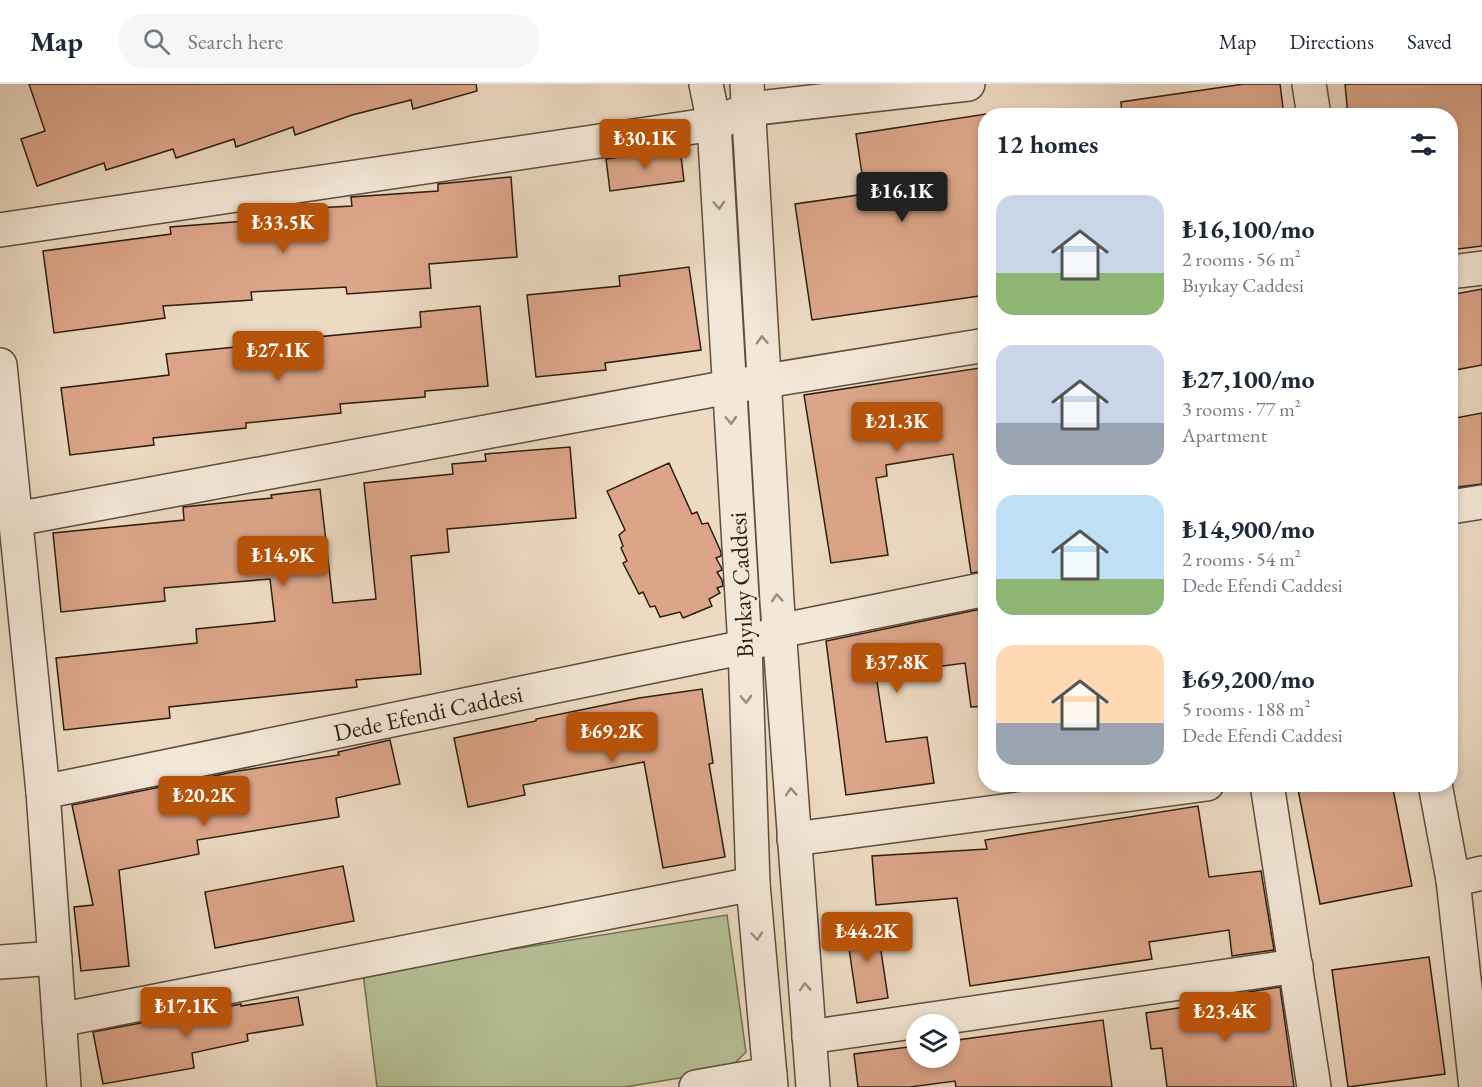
<!DOCTYPE html>
<html lang="en">
<head>
<meta charset="utf-8">
<style>
  :root { --surface:#fff; --page:#f6f6f7; --text:#1f2937; --muted:#747a83; --line:#e0e1e3; --accent:#b45309 }
  body { margin:0; font-family:"EB Garamond",serif; background:var(--page); color:var(--text); height:100vh; display:flex; flex-direction:column; font-size:22px; white-space:nowrap }
  * { box-sizing:border-box; margin:0 }
  p { font-size:20px; color:var(--muted) }
  .icon { flex:none; width:33px; height:33px; fill:none; stroke:currentColor; stroke-width:2; stroke-linecap:round; stroke-linejoin:round }
  .map { position:relative; flex:1; overflow:hidden }
  .sheet { position:absolute; left:978px; top:24px; width:480px; height:684px; display:flex; flex-direction:column; background:var(--surface); border-radius:24px; box-shadow:0 3px 9px #0003 }
  .sheet>* { flex:none }
  .controls { position:absolute; left:906px; top:930px; display:grid; gap:12px }
  .controls a { display:grid; place-items:center; width:54px; height:54px; border-radius:50%; background:var(--surface); box-shadow:0 3px 9px #0003; font-size:30px }
  .price { position:absolute; translate:-50% -51px; padding:0 14px; border-radius:6px; background:var(--accent); color:#fff; font-size:20px; line-height:39px; filter:drop-shadow(0 2px 3px #0008) }
  .price::after { content:''; position:absolute; left:50%; top:36px; width:18px; height:14px; margin-left:-9px; background:inherit; clip-path:polygon(0 0,100% 0,50% 100%) }
  .price.active { background:#222; color:#fff }
  ul { padding:0; list-style:none }
  li { display:flex; align-items:center; gap:18px; height:150px; padding:0 18px }
  li span { display:grid; place-items:center; flex:none; width:168px; height:120px; border-radius:18px; color:#555 }
  li>.icon { margin-inline-start:auto }
  span .icon { width:72px; height:72px; fill:#fffc; stroke-width:1 }
  li b { font-size:26px }
  h2 { display:flex; justify-content:space-between; align-items:center; height:72px; padding:0 18px; font-size:26px }
  header { display:flex; align-items:center; gap:36px; box-sizing:border-box; height:84px; padding:0 30px; background:var(--surface); border-bottom:2px solid var(--line) }
  header strong { font-size:28px }
  nav { display:flex; gap:33px; margin-inline-start:auto; font-size:21px }
  .search { width:420px; height:54px; background:var(--page); display:flex; align-items:center; gap:15px; box-sizing:border-box; padding:0 21px; border-radius:24px; color:var(--muted); font-size:22px }
  .map>svg:first-child { display:block }
  .green { fill:#b5c095; stroke:#707053; stroke-width:1.5 }
  .building { fill:#dca589; stroke:#2c1f11; stroke-width:1.5 }
  .lines { fill:none; stroke-linecap:round; stroke-linejoin:round }
  .minor-casing { stroke:#5c4e3d; stroke-width:36 }
  .minor { stroke:#f3e7d7; stroke-width:33 }
  .oneway { stroke:#998d7e }
  .labels { text-anchor:middle; dominant-baseline:central; stroke-width:4.5; stroke-linejoin:round; paint-order:stroke }
  .street-label { font-size:24px; fill:#2c1f11; stroke:#f3e7d7 }
</style>
</head>
<body>
<header>
<strong>Map</strong>
<div class="search"><svg class="icon" aria-label="search" viewBox="0 0 24 24"><circle cx="10" cy="10" r="6"/><path d="M15 15l6 6"/></svg>Search here</div>
<nav><a>Map</a><a>Directions</a><a>Saved</a></nav>
</header>
<div class="map">
<svg width="1482" height="1003" viewBox="0 0 1482 1003">
  <rect width="100%" height="100%" fill="#ecdac2"/>
  <filter id="stains"><feTurbulence type="fractalNoise" baseFrequency=".00333" numOctaves="4"/><feColorMatrix values="0 0 0 0 .2 0 0 0 0 .09 0 0 0 0 .02 0 0 0 .5 -.17"/></filter>
  <radialGradient id="worn" r=".72"><stop offset=".6" stop-color="#630" stop-opacity="0"/><stop offset="1" stop-color="#630" stop-opacity=".3"/></radialGradient>
  <polygon class="green" points="727,831 746,968 728,986 625,1003 377,1003 363,889"/>
  <g class="building">
    <polygon points="29,0 476,0 477,7 413,25 411,16 352,31 295,51 293,43 236,63 234,55 176,74 173,65 106,86 104,79 37,102 21,55 45,47"/>
    <polygon points="1244,0 1280,0 1284,32 1122,32 1121,18"/>
    <polygon points="1345,0 1482,0 1482,162 1450,166 1450,32 1348,32"/>
    <polygon points="986,30 986,211 812,236 795,120 865,110 856,50"/>
    <polygon points="680,64 684,97 610,107 606,75"/>
    <polygon points="511,93 517,173 429,180 431,204 347,210 346,203 251,208 252,216 163,222 165,234 54,249 43,167 171,150 170,143 259,136 258,127 352,122 351,113 438,107 438,100"/>
    <polygon points="689,183 701,266 605,279 606,286 536,293 527,211 620,202 619,192"/>
    <polygon points="1482,205 1482,281 1450,287 1450,211"/>
    <polygon points="480,222 488,302 425,307 425,313 340,320 341,329 246,339 246,344 153,354 154,361 70,371 61,304 169,291 166,270 265,260 264,258 421,243 420,228"/>
    <polygon points="986,283 986,487 971,489 953,370 886,381 887,392 876,394 888,471 831,479 804,311"/>
    <polygon points="1482,329 1482,400 1450,404 1450,335"/>
    <polygon points="570,363 576,434 447,445 449,468 411,472 421,590 356,596 357,603 169,623 170,634 64,646 56,574 197,559 196,545 275,537 270,495 164,504 165,517 61,528 53,449 184,436 183,423 272,414 271,411 320,405 333,519 376,515 364,399 453,390 452,380 486,377 485,370"/>
    <polygon points="669,379 692,430 697,428 702,440 708,439 721,468 721,472 716,474 721,483 722,486 717,488 722,496 723,502 717,504 720,509 709,515 712,522 683,534 680,528 660,533 655,522 650,523 643,508 639,510 623,479 627,477 621,464 623,462 619,451 625,446 607,407"/>
    <polygon points="986,524 986,622 971,623 965,579 876,591 886,658 927,653 934,699 846,711 826,557"/>
    <polygon points="702,605 713,679 709,680 725,773 663,784 644,678 523,701 525,711 468,723 454,654 536,637 536,635 639,614"/>
    <polygon points="390,656 400,700 336,714 339,733 197,756 199,770 119,786 129,882 81,887 74,823 93,821 72,721 238,687 339,671 338,668"/>
    <polygon points="1297,700 1392,700 1412,802 1320,820"/>
    <polygon points="1198,722 1209,793 1261,787 1274,866 1232,872 1229,846 1149,858 1152,875 970,902 957,814 876,821 872,772 987,765 985,756"/>
    <polygon points="343,782 354,837 215,864 205,808"/>
    <polygon points="877,840 888,914 857,919 846,844"/>
    <polygon points="1429,873 1445,990 1348,1003 1332,886"/>
    <polygon points="1280,903 1294,1003 1167,1003 1162,964 1151,965 1146,929 1237,915 1236,910"/>
    <polygon points="298,913 303,941 247,950 248,957 192,969 194,984 103,1000 93,948 241,920 241,922"/>
    <polygon points="1103,936 1112,1003 956,1003 955,997 910,1003 858,1003 854,970 916,962 916,974 950,974 950,957"/>
  </g>
  <g class="lines">
    <defs>
      <g id="minor">
        <polyline points="706,0 714,40 745,563 753,800 771,1003"/>
        <polyline points="747,0 777,517 813,1003"/>
        <polyline points="1309,0 1314,32"/>
        <polyline points="0,146 714,40 749,25 968,0"/>
        <polyline points="1450,188 1482,184"/>
        <polyline points="0,281 43,708 64,1003"/>
        <polyline points="1450,423 1482,418"/>
        <polyline points="16,435 729,303 986,261"/>
        <polyline points="1267,700 1314,1003"/>
        <polyline points="1435,700 1453,796 1476,1003"/>
        <polyline points="43,708 745,563 779,547 986,505"/>
        <polyline points="794,755 1207,700"/>
        <polyline points="1453,796 1482,789"/>
        <polyline points="0,878 55,874"/>
        <polyline points="59,936 753,800"/>
        <polyline points="809,953 1296,882"/>
        <polyline points="696,1003 770,990"/>
      </g>
    </defs>
    <use href="#minor" class="minor-casing"/>
    <use href="#minor" class="minor"/>
  </g>
  <defs><path id="oneway-chevron" d="M-2-3.5L2.5 0L-2 3.5" fill="none" stroke-width="1.6" stroke-linecap="round" stroke-linejoin="round" transform="scale(1.5)"/></defs>
  <g class="oneway">
    <use href="#oneway-chevron" transform="translate(719 121) rotate(87)"/>
    <use href="#oneway-chevron" transform="translate(762 256) rotate(-93)"/>
    <use href="#oneway-chevron" transform="translate(731 336) rotate(87)"/>
    <use href="#oneway-chevron" transform="translate(777 514) rotate(-94)"/>
    <use href="#oneway-chevron" transform="translate(746 615) rotate(88)"/>
    <use href="#oneway-chevron" transform="translate(791 708) rotate(-94)"/>
    <use href="#oneway-chevron" transform="translate(757 852) rotate(85)"/>
    <use href="#oneway-chevron" transform="translate(805 903) rotate(-94)"/>
  </g>
  <g class="labels">
    <g class="street-label">
      <text transform="translate(741 501) rotate(-93)">Bıyıkay Caddesi</text>
      <text transform="translate(428 629) rotate(-12)">Dede Efendi Caddesi</text>
    </g>
  </g>
  <rect width="100%" height="100%" filter="url(#stains)"/>
  <rect width="100%" height="100%" fill="url(#worn)"/>
</svg>
<div class="controls">
<a><svg class="icon" aria-label="layers" viewBox="0 0 24 24"><path d="M12 4l9 5-9 5-9-5zM3 14l9 5 9-5"/></svg></a>
</div>
<b class="price" style="left:645px;top:86px">₺30.1K</b>
<b class="price active" style="left:902px;top:139px">₺16.1K</b>
<b class="price" style="left:283px;top:170px">₺33.5K</b>
<b class="price" style="left:278px;top:298px">₺27.1K</b>
<b class="price" style="left:897px;top:369px">₺21.3K</b>
<b class="price" style="left:283px;top:503px">₺14.9K</b>
<b class="price" style="left:897px;top:610px">₺37.8K</b>
<b class="price" style="left:612px;top:679px">₺69.2K</b>
<b class="price" style="left:204px;top:743px">₺20.2K</b>
<b class="price" style="left:867px;top:879px">₺44.2K</b>
<b class="price" style="left:186px;top:954px">₺17.1K</b>
<b class="price" style="left:1225px;top:959px">₺23.4K</b>
<section class="sheet">
<h2>12 homes<svg class="icon" aria-label="filters" viewBox="0 0 24 24"><path d="M4 7h16M4 17h16"/><circle cx="9" cy="7" r="2"/><circle cx="15" cy="17" r="2"/></svg></h2>
<ul>
<li><span style="background:linear-gradient(#c9d6e8 65%,#8fb573 0)"><svg class="icon" aria-label="home" viewBox="0 0 24 24"><path d="M3 11l9-7 9 7M6 9v11h12V9"/></svg></span><div><b>₺16,100/mo</b><p>2 rooms · 56 m²</p><p>Bıyıkay Caddesi</p></div></li>
<li><span style="background:linear-gradient(#c9d6e8 65%,#9aa5b1 0)"><svg class="icon" aria-label="home" viewBox="0 0 24 24"><path d="M3 11l9-7 9 7M6 9v11h12V9"/></svg></span><div><b>₺27,100/mo</b><p>3 rooms · 77 m²</p><p>Apartment</p></div></li>
<li><span style="background:linear-gradient(#bfe0f5 70%,#8fb573 0)"><svg class="icon" aria-label="home" viewBox="0 0 24 24"><path d="M3 11l9-7 9 7M6 9v11h12V9"/></svg></span><div><b>₺14,900/mo</b><p>2 rooms · 54 m²</p><p>Dede Efendi Caddesi</p></div></li>
<li><span style="background:linear-gradient(#ffd9b3 65%,#9aa5b1 0)"><svg class="icon" aria-label="home" viewBox="0 0 24 24"><path d="M3 11l9-7 9 7M6 9v11h12V9"/></svg></span><div><b>₺69,200/mo</b><p>5 rooms · 188 m²</p><p>Dede Efendi Caddesi</p></div></li>
</ul>
</section>
</div>
</body>
</html>
